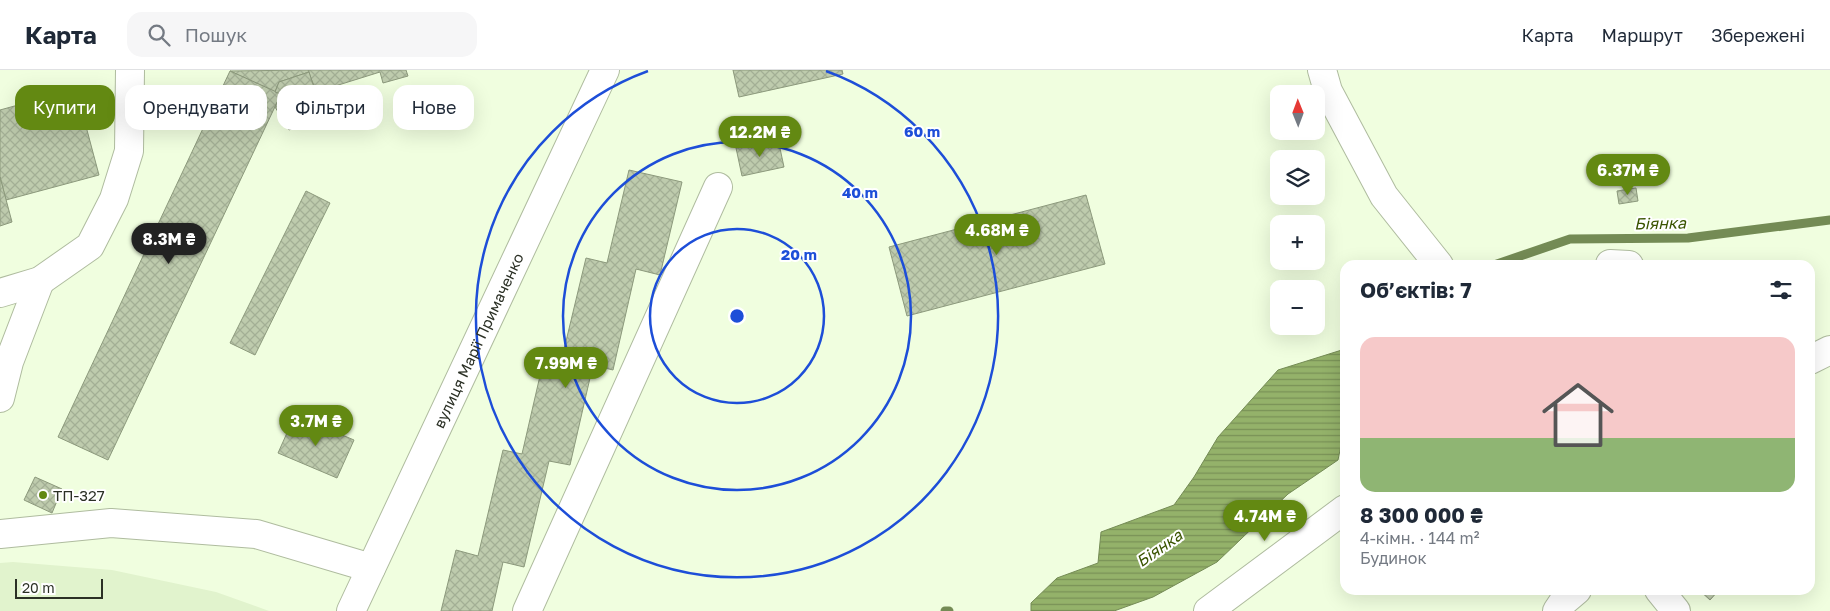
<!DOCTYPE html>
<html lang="uk">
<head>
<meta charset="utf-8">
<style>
  :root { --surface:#fff; --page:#f6f6f7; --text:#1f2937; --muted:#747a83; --line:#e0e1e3; --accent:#638912 }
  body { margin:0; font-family:"Golos Text",sans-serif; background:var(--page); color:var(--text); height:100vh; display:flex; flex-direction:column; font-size:19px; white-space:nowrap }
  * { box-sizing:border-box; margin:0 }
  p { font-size:16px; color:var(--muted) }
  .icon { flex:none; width:28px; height:28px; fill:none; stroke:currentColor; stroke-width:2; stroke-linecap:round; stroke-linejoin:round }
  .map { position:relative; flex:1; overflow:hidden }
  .sheet { position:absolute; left:1340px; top:190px; width:475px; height:335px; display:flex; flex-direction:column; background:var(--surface); border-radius:15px; box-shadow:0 5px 20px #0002 }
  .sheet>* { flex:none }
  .guide { position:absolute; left:15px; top:15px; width:475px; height:45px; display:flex; gap:10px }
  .needle { width:32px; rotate:359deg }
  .buttons { position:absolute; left:1270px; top:15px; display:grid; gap:10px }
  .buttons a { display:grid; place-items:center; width:55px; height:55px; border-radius:10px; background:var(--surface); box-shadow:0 5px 20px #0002; font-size:25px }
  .scale { position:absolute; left:15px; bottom:12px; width:88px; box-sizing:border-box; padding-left:5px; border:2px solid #2b3025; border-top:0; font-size:14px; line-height:18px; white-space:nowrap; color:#2b3025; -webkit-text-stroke:4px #fff; paint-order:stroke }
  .price { position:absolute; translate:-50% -42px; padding:0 11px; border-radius:18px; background:var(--accent); color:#fff; font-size:16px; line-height:32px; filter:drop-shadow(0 1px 2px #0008) }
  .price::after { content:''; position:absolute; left:50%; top:30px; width:15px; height:11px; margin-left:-8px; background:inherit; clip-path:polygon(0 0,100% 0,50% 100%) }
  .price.current { background:#222; color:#fff }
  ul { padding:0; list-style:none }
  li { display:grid; align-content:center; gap:10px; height:265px; padding:0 20px }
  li+li { border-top:1px solid var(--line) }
  li span { display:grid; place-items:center; height:155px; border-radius:15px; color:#555 }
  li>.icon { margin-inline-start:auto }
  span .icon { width:90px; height:90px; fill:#fffc; stroke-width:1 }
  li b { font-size:21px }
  h2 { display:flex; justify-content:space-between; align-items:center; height:60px; padding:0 20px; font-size:21px }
  .chip { padding:0 18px; border-radius:15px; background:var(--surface); box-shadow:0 5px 20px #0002; font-size:18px; line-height:45px }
  .chip.current { background:var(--accent); color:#fff }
  header { display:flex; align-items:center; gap:30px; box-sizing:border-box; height:70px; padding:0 25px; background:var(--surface); border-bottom:1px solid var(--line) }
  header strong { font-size:24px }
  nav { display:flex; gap:28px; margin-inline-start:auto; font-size:18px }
  .search { width:350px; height:45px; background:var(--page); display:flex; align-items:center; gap:12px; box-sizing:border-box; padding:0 18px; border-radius:15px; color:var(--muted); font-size:19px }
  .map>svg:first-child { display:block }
  .built { fill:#e1f3cd }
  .water { fill:url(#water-rules); stroke:#748b55 }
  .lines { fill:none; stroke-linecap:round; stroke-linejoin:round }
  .stream { stroke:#748b55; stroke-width:9 }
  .building { fill:url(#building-cross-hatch); stroke:#8c997c }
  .minor-casing { stroke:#afbc9f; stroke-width:30 }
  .minor { stroke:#fff; stroke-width:28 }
  .ring { fill:none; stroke:#1d4ed8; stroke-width:2.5 }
  .poi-dot { fill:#638912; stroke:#fff; stroke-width:2 }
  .labels { text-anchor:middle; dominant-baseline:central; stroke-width:4; stroke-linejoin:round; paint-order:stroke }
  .street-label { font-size:15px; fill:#2b3025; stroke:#fff }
  .poi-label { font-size:15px; fill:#2b3025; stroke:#fff; text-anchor:start }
  .water-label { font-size:16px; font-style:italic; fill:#3a5400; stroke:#fff }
  .centre { fill:#1d4ed8; stroke:#fff; stroke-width:2.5 }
  .ring-label { font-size:15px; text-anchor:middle; font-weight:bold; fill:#1d4ed8; stroke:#fff; stroke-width:4; stroke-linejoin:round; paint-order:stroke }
</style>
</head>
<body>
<header>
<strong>Карта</strong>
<div class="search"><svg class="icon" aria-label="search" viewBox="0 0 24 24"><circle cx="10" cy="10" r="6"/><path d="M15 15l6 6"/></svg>Пошук</div>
<nav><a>Карта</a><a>Маршрут</a><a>Збережені</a></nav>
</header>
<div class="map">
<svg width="1830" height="541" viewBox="0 0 1830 541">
  <defs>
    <pattern id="water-rules" width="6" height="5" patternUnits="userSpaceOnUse" patternTransform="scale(1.25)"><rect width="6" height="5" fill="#94b26a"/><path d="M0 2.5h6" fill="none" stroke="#799157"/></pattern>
    <pattern id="building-cross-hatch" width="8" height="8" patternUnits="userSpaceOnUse" patternTransform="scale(1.25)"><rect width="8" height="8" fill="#becbad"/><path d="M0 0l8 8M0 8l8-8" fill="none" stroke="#a3af95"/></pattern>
  </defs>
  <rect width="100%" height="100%" fill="#f0fedf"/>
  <polygon class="built" points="13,492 112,500 216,522 269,541 0,541 0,493"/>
  <polygon class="water" points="1345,279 1345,356 1338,390 1288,424 1217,492 1153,527 1114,541 1031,541 1031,533 1057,508 1098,493 1101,462 1174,435 1194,407 1218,367 1278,300"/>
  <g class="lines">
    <g class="stream">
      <polyline points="1494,195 1570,169 1688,168 1830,150"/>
      <polyline points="945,541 949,541"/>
    </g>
  </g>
  <g class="building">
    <polygon points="308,0 406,0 408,6 383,13 380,2 316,22"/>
    <polygon points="308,0 309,2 279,12 275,22 230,1"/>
    <polygon points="733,0 842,0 843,4 739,27"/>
    <polygon points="230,1 281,24 108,390 58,367"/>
    <polygon points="309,2 323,45 289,60 275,37 281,24 275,22 279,12"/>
    <polygon points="76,19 99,105 6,130 0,107 0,40"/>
    <polygon points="778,69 784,97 742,106 736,78"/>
    <polygon points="629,100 682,112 660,205 636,199 613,300 593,295 570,395 549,391 524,497 503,492 492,541 441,541 456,480 478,486 503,380 522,384 545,284 562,288 586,188 607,193"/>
    <polygon points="0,107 12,152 0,156"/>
    <polygon points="1636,118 1638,131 1619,134 1617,121"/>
    <polygon points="306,121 330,133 255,285 230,273"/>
    <polygon points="1086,125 1105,194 907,246 889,177"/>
    <polygon points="295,345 354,370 337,408 278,383"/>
    <polygon points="35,407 62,419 52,443 24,430"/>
    <polygon points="1699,520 1719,520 1710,530"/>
  </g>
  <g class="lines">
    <defs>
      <g id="minor">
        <polyline points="1322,0 1328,21 1384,126 1439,195"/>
        <polyline points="1610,194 1629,195"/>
        <polyline points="0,223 40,211 90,176 114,129 129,81 130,0"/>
        <polyline points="1810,290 1830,280"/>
        <polyline points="0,328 9,292 40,211"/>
        <polyline points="0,464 111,453 256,464 371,498"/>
        <polyline points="1659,520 1676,541"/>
        <path id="s1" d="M351,541L605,0"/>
        <polyline points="527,541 718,117"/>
        <polyline points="1208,541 1345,439"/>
        <polyline points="1557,541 1563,532 1577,520"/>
      </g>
    </defs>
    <use href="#minor" class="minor-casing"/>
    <use href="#minor" class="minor"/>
  </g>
  <g class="ring">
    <circle cx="737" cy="246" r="87"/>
    <circle cx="737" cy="246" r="174"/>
    <path d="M826 1A261 261 0 1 1 648 1"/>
  </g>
  <circle class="poi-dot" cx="43" cy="425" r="5"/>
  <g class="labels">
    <g class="street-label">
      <text stroke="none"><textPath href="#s1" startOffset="299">вулиця Марії Примаченко</textPath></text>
    </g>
    <g class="poi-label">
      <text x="53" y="425">ТП-327</text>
    </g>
    <g class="water-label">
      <text transform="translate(1660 153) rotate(-1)">Біянка</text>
      <text transform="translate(1159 478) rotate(-35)">Біянка</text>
    </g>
  </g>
  <circle cx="737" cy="246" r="8" class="centre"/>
  <g class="ring-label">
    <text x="922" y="67">60 m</text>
    <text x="860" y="128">40 m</text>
    <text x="799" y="190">20 m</text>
  </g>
</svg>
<div class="buttons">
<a><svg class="needle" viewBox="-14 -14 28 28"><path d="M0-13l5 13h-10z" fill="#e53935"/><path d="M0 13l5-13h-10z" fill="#747a83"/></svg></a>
<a><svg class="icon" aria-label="layers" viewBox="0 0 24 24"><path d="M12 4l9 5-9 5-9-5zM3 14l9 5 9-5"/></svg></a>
<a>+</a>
<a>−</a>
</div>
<div class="scale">20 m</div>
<b class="price" style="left:760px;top:88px">12.2M ₴</b>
<b class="price" style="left:1628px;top:126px">6.37M ₴</b>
<b class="price" style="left:997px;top:186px">4.68M ₴</b>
<b class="price current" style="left:169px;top:195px">8.3M ₴</b>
<b class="price" style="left:566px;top:319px">7.99M ₴</b>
<b class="price" style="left:316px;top:377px">3.7M ₴</b>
<b class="price" style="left:1265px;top:472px">4.74M ₴</b>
<div class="guide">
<a class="chip current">Купити</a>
<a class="chip">Орендувати</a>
<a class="chip">Фільтри</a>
<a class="chip">Нове</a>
</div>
<section class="sheet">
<h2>Об’єктів: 7<svg class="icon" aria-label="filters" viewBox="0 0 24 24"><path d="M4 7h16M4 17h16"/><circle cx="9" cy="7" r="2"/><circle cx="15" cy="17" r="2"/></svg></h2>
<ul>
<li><span style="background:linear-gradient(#f6c9c9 65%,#8fb573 0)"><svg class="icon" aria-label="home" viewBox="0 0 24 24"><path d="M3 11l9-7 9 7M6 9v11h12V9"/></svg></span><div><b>8 300 000 ₴</b><p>4-кімн. · 144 m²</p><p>Будинок</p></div></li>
</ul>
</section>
</div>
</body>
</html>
